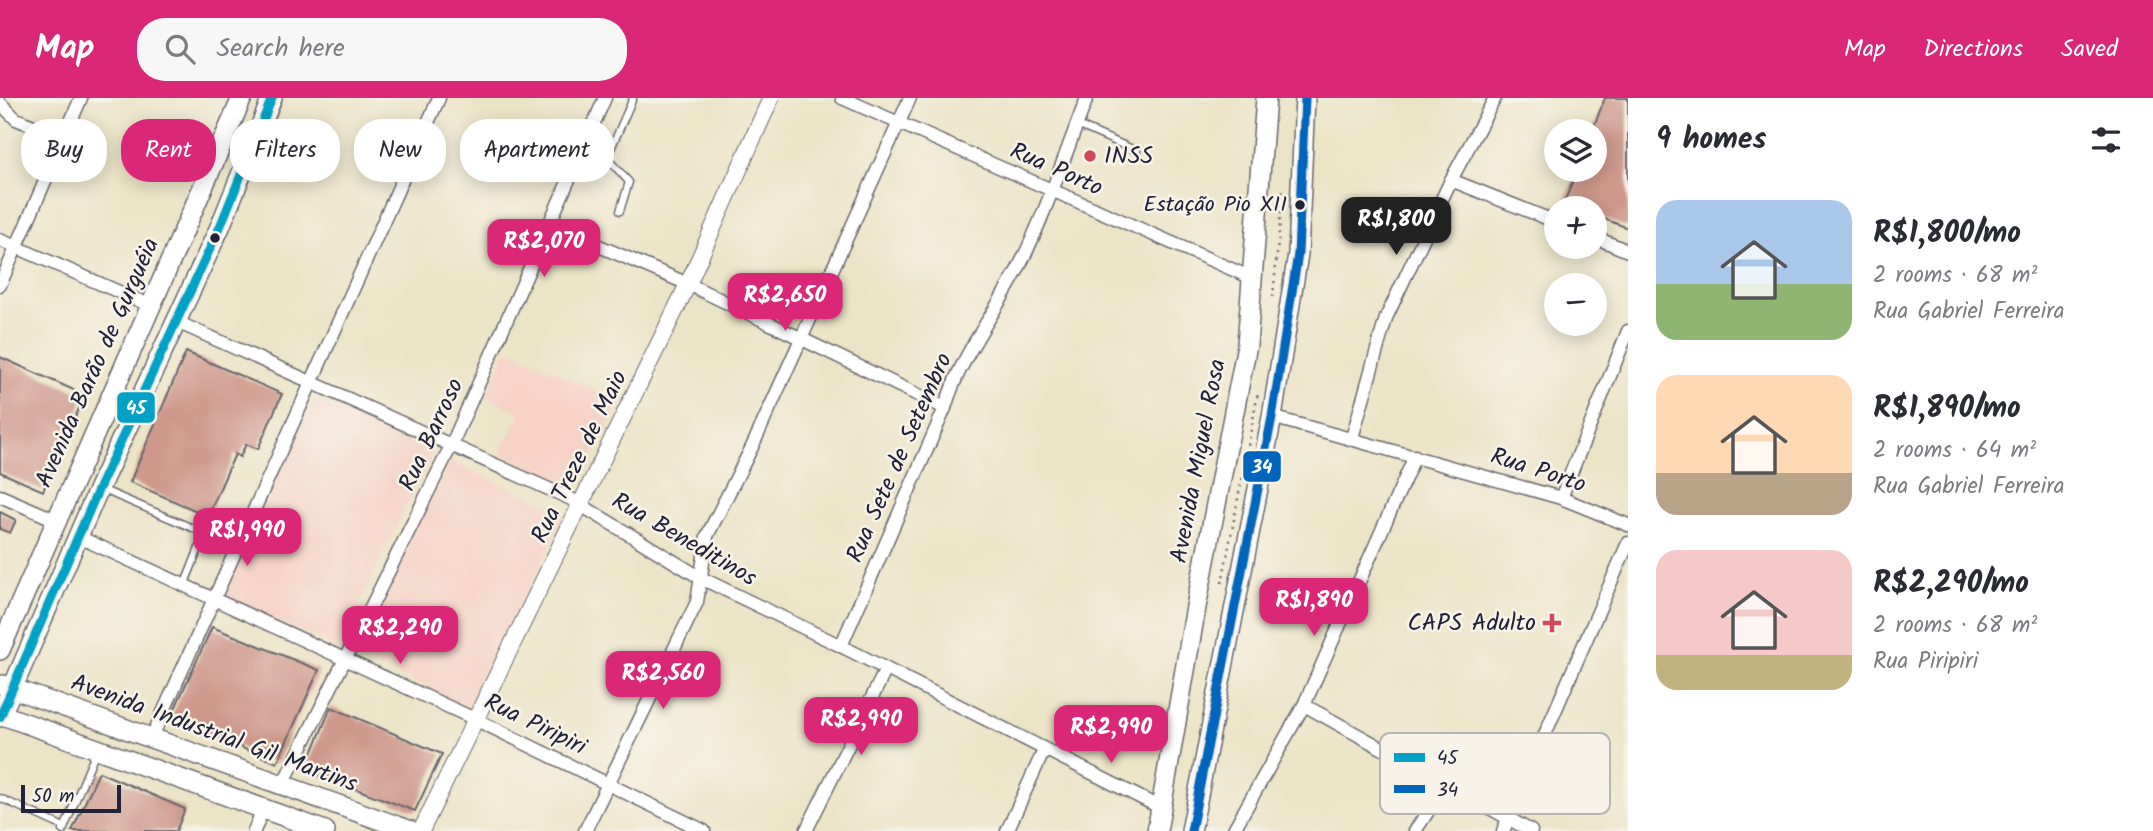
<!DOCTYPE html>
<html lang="en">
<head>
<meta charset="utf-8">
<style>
  :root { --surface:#fff; --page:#f7f7f7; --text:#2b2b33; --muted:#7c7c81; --accent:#db2777 }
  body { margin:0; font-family:Kalam,sans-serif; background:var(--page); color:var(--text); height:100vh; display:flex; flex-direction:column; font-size:26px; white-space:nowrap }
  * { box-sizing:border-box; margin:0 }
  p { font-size:23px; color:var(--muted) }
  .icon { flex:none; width:38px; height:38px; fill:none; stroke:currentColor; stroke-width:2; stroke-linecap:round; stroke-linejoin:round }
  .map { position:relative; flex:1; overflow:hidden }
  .side { display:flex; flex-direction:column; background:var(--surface); width:525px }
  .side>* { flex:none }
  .top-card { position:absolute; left:21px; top:21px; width:665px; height:63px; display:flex; gap:14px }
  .controls { position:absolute; left:1544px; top:21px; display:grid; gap:14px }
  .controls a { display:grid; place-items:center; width:63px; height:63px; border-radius:50%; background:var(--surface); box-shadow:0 4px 18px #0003; font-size:35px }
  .scale { position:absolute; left:21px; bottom:18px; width:100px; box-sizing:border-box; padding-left:7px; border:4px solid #22223b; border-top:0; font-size:19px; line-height:24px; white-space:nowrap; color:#22223b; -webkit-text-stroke:5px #f7f3e8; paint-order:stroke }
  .price { position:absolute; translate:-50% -60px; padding:0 16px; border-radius:14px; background:var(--accent); color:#fff; font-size:23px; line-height:46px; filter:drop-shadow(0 2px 4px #0008) }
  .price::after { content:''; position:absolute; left:50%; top:42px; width:21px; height:16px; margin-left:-10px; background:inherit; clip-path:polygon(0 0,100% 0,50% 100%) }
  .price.selected { background:#222; color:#fff }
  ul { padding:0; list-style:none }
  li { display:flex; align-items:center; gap:21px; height:175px; padding:0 28px }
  li span { display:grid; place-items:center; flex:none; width:196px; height:140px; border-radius:21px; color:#555 }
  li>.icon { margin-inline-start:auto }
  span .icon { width:84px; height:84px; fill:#fffc; stroke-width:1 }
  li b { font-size:30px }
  h2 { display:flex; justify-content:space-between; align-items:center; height:84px; padding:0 28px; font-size:30px }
  .pill { padding:0 24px; border-radius:28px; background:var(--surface); box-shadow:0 4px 18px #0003; font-size:24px; line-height:63px }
  .pill.selected { background:var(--accent); color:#fff }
  header { display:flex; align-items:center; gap:42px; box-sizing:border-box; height:98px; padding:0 35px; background:var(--accent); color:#fff }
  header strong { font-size:33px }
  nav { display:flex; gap:38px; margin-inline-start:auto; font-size:24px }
  .search { width:490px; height:63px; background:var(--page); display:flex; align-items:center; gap:18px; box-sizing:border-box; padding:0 24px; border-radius:28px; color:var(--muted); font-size:26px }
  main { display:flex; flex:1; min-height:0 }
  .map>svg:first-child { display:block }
  .built { fill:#f6d2c5 }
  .building { fill:#ce998b }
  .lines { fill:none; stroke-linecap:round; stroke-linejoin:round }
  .service-casing { stroke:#69666c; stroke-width:9 }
  .minor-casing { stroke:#69666c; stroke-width:15 }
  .tertiary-casing { stroke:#69666c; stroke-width:18 }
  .primary-casing { stroke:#69666c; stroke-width:22 }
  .path { stroke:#69666c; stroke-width:2.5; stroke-dasharray:2 5; stroke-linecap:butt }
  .service { stroke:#fff; stroke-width:6 }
  .minor { stroke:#fff; stroke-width:12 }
  .tertiary { stroke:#fff; stroke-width:16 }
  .primary { stroke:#fff; stroke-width:19 }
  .bus-1-casing { stroke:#f7f3e8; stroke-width:14 }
  .bus-2-casing { stroke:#f7f3e8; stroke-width:14 }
  .bus-1 { stroke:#02a2c7; stroke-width:9 }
  .bus-2 { stroke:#0065bd; stroke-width:9 }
  .poi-dot { fill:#d1495b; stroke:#f7f3e8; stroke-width:2.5 }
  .bus-dot { fill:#22223b; stroke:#f7f3e8; stroke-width:2.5 }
  .labels { text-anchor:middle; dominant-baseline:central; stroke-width:5; stroke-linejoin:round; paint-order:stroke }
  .bus-label { font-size:22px; fill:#22223b; stroke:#f7f3e8; text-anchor:end }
  .poi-label { font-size:24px; fill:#22223b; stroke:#f7f3e8; text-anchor:start }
  .street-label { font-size:24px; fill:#22223b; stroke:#f7f3e8 }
  .key { fill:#f7f3e8; stroke:#b7b4b4; stroke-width:2 }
  .key-label { font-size:19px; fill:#22223b }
  .line-badge { stroke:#f7f3e8; stroke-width:2.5 }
  .badge-label { font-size:19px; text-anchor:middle; font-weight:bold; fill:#fff }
</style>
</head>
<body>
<header>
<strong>Map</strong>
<div class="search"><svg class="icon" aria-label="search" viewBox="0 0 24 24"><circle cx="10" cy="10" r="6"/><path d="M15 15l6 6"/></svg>Search here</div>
<nav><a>Map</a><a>Directions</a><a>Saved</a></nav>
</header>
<main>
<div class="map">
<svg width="1628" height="733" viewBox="0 0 1628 733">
  <rect width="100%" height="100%" fill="#f7f3e8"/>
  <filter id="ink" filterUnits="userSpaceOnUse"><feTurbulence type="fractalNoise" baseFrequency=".0143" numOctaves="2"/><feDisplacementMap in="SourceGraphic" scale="14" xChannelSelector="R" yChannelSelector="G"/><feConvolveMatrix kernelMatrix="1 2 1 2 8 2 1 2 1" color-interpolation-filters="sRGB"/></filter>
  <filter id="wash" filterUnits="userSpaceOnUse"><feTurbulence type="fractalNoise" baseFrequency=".00686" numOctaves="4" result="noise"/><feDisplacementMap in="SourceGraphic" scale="28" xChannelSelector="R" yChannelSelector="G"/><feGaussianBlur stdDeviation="1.57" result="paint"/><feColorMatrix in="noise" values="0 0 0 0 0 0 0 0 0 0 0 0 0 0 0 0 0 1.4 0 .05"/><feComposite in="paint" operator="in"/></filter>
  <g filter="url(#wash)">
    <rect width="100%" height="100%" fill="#ece4c6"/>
    <g class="built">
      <polygon points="507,251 621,304 575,393 500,355 521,315 486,298"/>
      <polygon points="313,301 433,355 337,550 221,497"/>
      <polygon points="450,363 567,415 469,609 352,556"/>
    </g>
    <g id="blocks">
      <g class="building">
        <polygon points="1605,0 1628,0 1628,130 1594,117 1594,110 1577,110 1564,105 1577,72 1594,72 1592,33"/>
        <polygon points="186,254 282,296 258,351 246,346 240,359 235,356 208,418 130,384"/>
        <polygon points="0,259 85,297 43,393 0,374"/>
        <polygon points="0,414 16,422 10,435 0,431"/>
        <polygon points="212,529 319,572 277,665 171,619"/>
        <polygon points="331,609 442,656 415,713 305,672"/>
        <polygon points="99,674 185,711 176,733 72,733"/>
      </g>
    </g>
  </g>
  <g filter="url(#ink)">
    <use href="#blocks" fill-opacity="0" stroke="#69666c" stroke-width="2"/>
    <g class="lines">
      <defs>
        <g id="service">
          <polyline points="1077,27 1137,53"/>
          <polyline points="620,113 629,84 607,60 633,0"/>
          <polyline points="101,391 202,434 201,445 184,488"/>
          <polyline points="0,700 64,729"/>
          <polyline points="63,733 96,653"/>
        </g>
        <g id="minor">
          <polyline points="842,0 1254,181"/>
          <polyline points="0,5 16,21 63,40"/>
          <polyline points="1451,82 1556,124"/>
          <polyline points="550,127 688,186 945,310"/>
          <polyline points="1594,139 1628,153"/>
          <polyline points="0,142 149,207"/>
          <polyline points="0,187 81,0"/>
          <polyline points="177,224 571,401 701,480 841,548 1163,711"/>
          <polyline points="1272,319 1561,400 1628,427"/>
          <polyline points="1352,340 1386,220 1451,82 1495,0"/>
          <polyline points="0,398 56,422"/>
          <polyline points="1561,400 1628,233"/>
          <polyline points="79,439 477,622 704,733"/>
          <path d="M841,548L945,310C960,258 995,216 1019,169C1046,115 1065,56 1087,0"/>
          <polyline points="1304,607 1531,733"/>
          <polyline points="152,639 439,0"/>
          <polyline points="283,686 451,348 605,0"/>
          <polyline points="254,733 263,711"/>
          <polyline points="585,733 697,504 707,438 753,347 910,0"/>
          <polyline points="806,733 886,571"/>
          <polyline points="1007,733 1044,652"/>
          <polyline points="1233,733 1304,607 1415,358"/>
          <polyline points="1415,733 1446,686"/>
          <polyline points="1503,733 1628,445"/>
        </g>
        <polyline id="tertiary" points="421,733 688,186 771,0"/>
        <g id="primary">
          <polyline points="0,552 242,0"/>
          <polyline points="3,587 411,733"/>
          <polyline points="0,616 325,733"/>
          <polyline points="0,619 99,390 220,129 272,0"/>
          <polyline points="1157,733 1196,509 1247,247 1266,0"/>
          <polyline points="1191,733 1272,319 1298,156 1305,0"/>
        </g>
      </defs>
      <use href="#service" class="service-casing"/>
      <use href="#minor" class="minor-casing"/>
      <use href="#tertiary" class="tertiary-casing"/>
      <use href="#primary" class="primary-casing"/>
      <g class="path">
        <polyline points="1273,199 1283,91"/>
        <polyline points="1222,485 1258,295"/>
      </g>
      <use href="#service" class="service"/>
      <use href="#minor" class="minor"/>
      <use href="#tertiary" class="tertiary"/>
      <use href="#primary" class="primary"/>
      <defs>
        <polyline id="bus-1" points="0,619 99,390 220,129 272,0"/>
        <polyline id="bus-2" points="1191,733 1272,319 1298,156 1305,0"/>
      </defs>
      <use href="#bus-1" class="bus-1-casing"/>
      <use href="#bus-2" class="bus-2-casing"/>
      <use href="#bus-1" class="bus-1"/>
      <use href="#bus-2" class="bus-2"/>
    </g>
  </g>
  <g class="poi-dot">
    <circle cx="1090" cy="58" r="7"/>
    <path d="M1548.5 514.5h7v7h7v7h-7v7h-7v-7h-7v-7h7z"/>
  </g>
  <g class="bus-dot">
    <circle cx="1300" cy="107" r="6"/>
    <circle cx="215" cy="140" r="6"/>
  </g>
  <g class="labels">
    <g class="bus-label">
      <text x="1287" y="107">Estação Pio XII</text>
    </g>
    <g class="poi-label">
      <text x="1104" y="58">INSS</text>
      <text x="1536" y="525" text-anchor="end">CAPS Adulto</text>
    </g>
    <g class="street-label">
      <text transform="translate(1056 72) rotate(24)">Rua Porto</text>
      <text transform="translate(98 265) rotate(-66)">Avenida Barão de Gurguéia</text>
      <text transform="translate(432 337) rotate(-65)">Rua Barroso</text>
      <text transform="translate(580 359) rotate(-64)">Rua Treze de Maio</text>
      <text transform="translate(900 360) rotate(-66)">Rua Sete de Setembro</text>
      <text transform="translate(1199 363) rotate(-79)">Avenida Miguel Rosa</text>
      <text transform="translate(1538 373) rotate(18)">Rua Porto</text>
      <text transform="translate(684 442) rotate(30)">Rua Beneditinos</text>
      <text transform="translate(535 627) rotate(26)">Rua Piripiri</text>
      <text transform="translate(214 636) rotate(20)">Avenida Industrial Gil Martins</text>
    </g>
  </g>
  <rect x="1380" y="635" width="230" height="81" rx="10" class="key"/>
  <rect x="1394" y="655" width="31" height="9" fill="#02a2c7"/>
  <rect x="1394" y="687" width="31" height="8" fill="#0065bd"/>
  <g class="key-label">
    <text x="1437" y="666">45</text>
    <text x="1437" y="698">34</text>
  </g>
  <g class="line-badge">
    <rect x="116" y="293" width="40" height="33" rx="7" fill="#02a2c7"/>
    <rect x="1242" y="352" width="40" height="33" rx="7" fill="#0065bd"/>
  </g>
  <g class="badge-label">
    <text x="136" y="316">45</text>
    <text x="1262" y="375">34</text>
  </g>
</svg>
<div class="controls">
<a><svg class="icon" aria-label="layers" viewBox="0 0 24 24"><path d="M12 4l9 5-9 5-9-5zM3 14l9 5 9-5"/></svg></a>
<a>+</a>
<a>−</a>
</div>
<div class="scale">50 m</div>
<b class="price selected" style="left:1396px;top:159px">R$1,800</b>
<b class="price" style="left:544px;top:181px">R$2,070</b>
<b class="price" style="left:785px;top:235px">R$2,650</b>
<b class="price" style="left:247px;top:470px">R$1,990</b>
<b class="price" style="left:1314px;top:540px">R$1,890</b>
<b class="price" style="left:400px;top:568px">R$2,290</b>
<b class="price" style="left:663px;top:613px">R$2,560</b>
<b class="price" style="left:861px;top:659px">R$2,990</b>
<b class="price" style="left:1111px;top:667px">R$2,990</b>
<div class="top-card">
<a class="pill">Buy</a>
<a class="pill selected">Rent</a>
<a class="pill">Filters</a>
<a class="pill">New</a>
<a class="pill">Apartment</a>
</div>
</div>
<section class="side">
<h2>9 homes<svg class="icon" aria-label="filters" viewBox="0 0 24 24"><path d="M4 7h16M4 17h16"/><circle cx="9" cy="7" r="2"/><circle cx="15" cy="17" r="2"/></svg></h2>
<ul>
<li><span style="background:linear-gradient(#a9c7e8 60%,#8fb573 0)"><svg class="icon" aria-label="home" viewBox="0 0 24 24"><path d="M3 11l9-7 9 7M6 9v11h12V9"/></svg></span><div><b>R$1,800/mo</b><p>2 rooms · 68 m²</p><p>Rua Gabriel Ferreira</p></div></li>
<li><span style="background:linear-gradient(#ffd9b3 70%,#b9a48a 0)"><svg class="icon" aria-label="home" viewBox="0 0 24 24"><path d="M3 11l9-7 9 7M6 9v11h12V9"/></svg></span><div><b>R$1,890/mo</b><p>2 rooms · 64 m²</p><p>Rua Gabriel Ferreira</p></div></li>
<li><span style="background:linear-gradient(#f6c9c9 75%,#c2b280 0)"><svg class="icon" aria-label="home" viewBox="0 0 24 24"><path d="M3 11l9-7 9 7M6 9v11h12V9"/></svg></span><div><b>R$2,290/mo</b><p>2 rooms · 68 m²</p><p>Rua Piripiri</p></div></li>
</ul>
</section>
</main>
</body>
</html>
